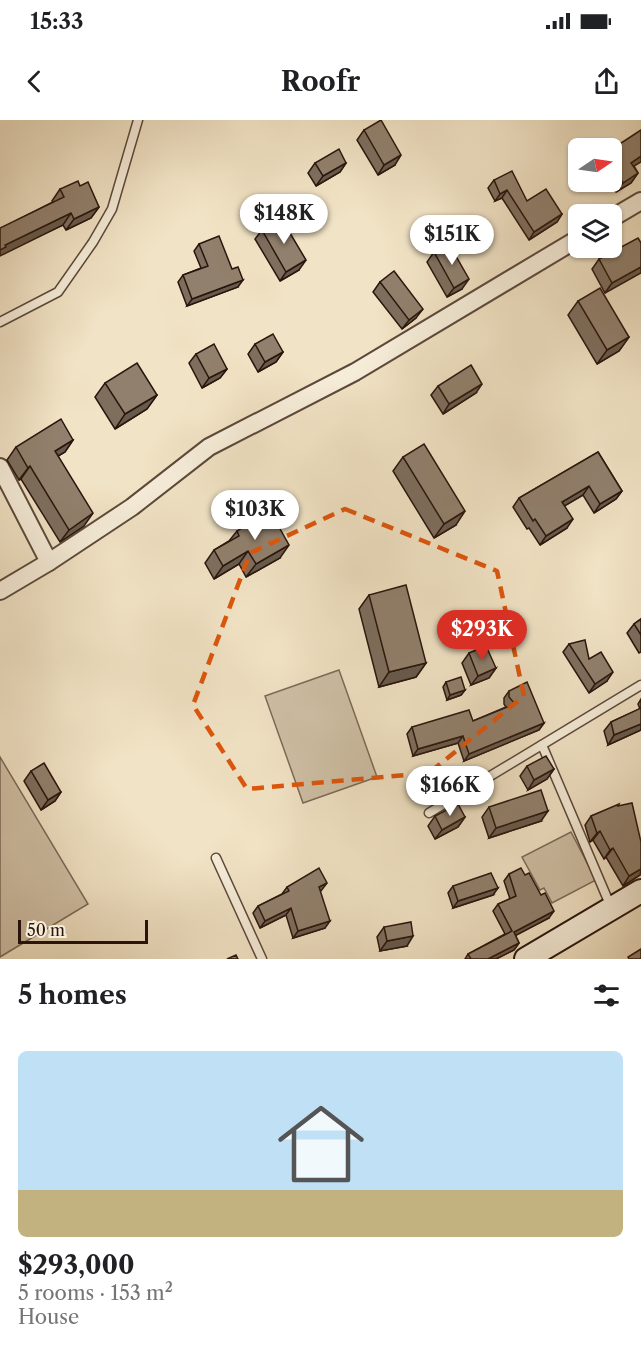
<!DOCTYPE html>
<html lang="en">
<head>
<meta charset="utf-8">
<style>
  :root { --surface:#fff; --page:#f6f6f6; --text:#202124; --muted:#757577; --line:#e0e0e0; --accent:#d93025 }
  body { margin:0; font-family:"Libre Caslon Text",serif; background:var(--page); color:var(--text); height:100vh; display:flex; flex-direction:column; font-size:22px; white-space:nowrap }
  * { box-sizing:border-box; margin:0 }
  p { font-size:20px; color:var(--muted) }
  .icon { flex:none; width:33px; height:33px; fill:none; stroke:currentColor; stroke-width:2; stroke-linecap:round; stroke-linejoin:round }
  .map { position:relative; height:839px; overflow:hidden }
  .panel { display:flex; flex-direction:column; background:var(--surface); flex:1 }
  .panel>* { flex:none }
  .needle { width:39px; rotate:77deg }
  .buttons { position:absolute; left:568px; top:18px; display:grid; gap:12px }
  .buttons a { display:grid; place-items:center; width:54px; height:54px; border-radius:9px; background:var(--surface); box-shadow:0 2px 4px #0004; font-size:30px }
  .scale { position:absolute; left:18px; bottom:15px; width:130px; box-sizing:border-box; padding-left:6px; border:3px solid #2a150d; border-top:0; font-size:16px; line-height:21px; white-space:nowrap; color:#2a150d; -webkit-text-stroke:4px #f6edd9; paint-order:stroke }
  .price { position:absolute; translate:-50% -51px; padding:0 14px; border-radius:21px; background:#fff; color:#222; font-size:20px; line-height:39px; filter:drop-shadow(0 2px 3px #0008) }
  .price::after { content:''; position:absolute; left:50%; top:36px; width:18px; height:14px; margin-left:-9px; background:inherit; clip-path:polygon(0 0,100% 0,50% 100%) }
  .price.on { background:var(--accent); color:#fff }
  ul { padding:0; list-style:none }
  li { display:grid; align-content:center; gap:12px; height:318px; padding:0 18px }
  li+li { border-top:2px solid var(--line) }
  li span { display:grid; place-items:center; height:186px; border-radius:9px; color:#555 }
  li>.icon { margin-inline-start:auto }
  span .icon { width:108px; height:108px; fill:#fffc; stroke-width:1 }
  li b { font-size:26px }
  h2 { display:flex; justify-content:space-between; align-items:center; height:72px; padding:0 18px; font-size:26px }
  .status { display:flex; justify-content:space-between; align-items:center; height:42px; padding:0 30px; background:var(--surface); direction:ltr }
  .status svg { height:16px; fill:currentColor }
  header { display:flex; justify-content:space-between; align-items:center; height:78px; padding:0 18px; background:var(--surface); font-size:27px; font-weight:700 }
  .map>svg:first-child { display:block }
  .green { fill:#cfc0a6; stroke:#7c6a5a; stroke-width:1.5 }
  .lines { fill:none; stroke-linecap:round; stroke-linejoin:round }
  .lane-casing { stroke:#5c483b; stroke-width:11 }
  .street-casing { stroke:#5c483b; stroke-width:20 }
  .secondary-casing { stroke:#2a150d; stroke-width:26 }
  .lane { stroke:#f6edd9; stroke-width:8 }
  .street { stroke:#f6edd9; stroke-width:16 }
  .secondary { stroke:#f6edd9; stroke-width:22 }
  .wall { fill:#7d6e5e; stroke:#2a150d; stroke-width:1.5 }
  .shaded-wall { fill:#665a4c; stroke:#2a150d; stroke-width:1.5 }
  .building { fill:#91806d; stroke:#2a150d; stroke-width:1.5 }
  .marked { fill:none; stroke:#de560c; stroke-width:4.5; stroke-dasharray:12 8; stroke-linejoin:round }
</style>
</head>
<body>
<div class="status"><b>15:33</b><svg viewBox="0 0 49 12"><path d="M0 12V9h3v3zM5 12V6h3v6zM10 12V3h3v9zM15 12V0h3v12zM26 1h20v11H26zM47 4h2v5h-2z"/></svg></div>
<header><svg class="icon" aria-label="back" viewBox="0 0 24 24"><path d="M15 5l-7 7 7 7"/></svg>Roofr<svg class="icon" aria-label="share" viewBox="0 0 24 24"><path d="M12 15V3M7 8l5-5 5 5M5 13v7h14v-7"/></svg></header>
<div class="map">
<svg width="641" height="839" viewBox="0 0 641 839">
  <rect width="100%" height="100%" fill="#f1e3c5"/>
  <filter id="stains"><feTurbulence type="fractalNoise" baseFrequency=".00333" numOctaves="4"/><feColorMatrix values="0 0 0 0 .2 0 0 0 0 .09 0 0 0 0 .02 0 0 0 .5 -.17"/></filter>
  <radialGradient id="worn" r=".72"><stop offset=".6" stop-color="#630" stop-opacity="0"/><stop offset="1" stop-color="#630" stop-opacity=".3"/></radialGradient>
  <g class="green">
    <polygon points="339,550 377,657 303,683 265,576"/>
    <polygon points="0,637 88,784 0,837"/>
    <polygon points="571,712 596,760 552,783 544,768 540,770 522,737"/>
  </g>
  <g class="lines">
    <defs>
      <g id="lane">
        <polyline points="0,202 58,172 93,122 112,89 138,0"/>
        <polyline points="542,625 611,787"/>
        <polyline points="429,693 641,565"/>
        <polyline points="216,738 262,839"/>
      </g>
      <g id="street">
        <polyline points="612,98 641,81"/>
        <polyline points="0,347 49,442"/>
        <polyline points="0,471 49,442 132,387 209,327 355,252 579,118"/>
      </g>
      <polyline id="secondary" points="526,839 641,771"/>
    </defs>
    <use href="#lane" class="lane-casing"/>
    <use href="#street" class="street-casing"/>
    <use href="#secondary" class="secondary-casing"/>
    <use href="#lane" class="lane"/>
    <use href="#street" class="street"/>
    <use href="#secondary" class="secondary"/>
  </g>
  <g class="wall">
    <polygon points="364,10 395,45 378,55 357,20"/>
    <polygon points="612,29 634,46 638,53 631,63 616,72 609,62 612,62"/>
    <polygon points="315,43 346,43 340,52 316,66 308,53"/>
    <polygon points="494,60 527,81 562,94 557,102 529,120 502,78 495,81 488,68"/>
    <polygon points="80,66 99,87 91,98 66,110 63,105 1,134 17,100 53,82 52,81 60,69"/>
    <polygon points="262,110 299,150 280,161 255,119"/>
    <polygon points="641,123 605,173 592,149 599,139"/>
    <polygon points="199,124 238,167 187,186 178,162 183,155 201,148 194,131"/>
    <polygon points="434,132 462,169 447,177 427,142"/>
    <polygon points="380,162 416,198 402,209 373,172"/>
    <polygon points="578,181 629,217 619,231 597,244 568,195"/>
    <polygon points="255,224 283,232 276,242 258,252 248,234"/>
    <polygon points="196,234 227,249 220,258 202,268 189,243"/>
    <polygon points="105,263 157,275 147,289 115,309 95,277"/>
    <polygon points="438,266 476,273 443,294 431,275"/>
    <polygon points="73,320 65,332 58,336 84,406 60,422 21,359 19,360 7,340 16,327"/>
    <polygon points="598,332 622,371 616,379 594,393 583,375 564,386 567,408 540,425 529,408 527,409 513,387 519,378"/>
    <polygon points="403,337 456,405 434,418 393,351"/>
    <polygon points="237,411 280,438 246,457 239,444 214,459 205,443 214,430 229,421"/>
    <polygon points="369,475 426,543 416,557 379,567 359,489"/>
    <polygon points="641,499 641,532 639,533 627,513 634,504"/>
    <polygon points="569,524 589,539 607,561 589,573 563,532"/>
    <polygon points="469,533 496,548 489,558 471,565 462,543"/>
    <polygon points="446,562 465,570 461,575 447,580 443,567"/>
    <polygon points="509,571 544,603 539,610 464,641 458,623 413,636 407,614 412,607 473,601 506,587 504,584 504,578"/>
    <polygon points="641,579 641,610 608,625 604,611 611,602 640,589 638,584"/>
    <polygon points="527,646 554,649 547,659 528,670 520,656"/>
    <polygon points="31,651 61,672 55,681 41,690 24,661"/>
    <polygon points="618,686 640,755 623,766 606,737 604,739 593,720 590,722 585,705 591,696"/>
    <polygon points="489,687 541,701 489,718 482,697"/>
    <polygon points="435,696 465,697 458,707 435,719 428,706"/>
    <polygon points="509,754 549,798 515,815 519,823 514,830 496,839 465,839 468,834 505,814 493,791 498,784 510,779 504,761"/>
    <polygon points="453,766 493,775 453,788 448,773"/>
    <polygon points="287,767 321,771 320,771 325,808 293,818 286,795 260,808 253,793 258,786 282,774"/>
    <polygon points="384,807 407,826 380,831 377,817"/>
  </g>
  <g class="shaded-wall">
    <polygon points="401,35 395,45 378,55 384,45"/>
    <polygon points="641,36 641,42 624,52 631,43"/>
    <polygon points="346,43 340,52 316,66 323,56"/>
    <polygon points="638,53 631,63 616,72 623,63"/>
    <polygon points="507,70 502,78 495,81 500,74"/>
    <polygon points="99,87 91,98 66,110 74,99"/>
    <polygon points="71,93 63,105 0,136 0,130 5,125"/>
    <polygon points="562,94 557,102 529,120 534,112"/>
    <polygon points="306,140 299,150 280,161 286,152"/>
    <polygon points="641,147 641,153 605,173 612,163"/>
    <polygon points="469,159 462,169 447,177 454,168"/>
    <polygon points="243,160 238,167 187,186 192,179"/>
    <polygon points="423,189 416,198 402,209 409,200"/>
    <polygon points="629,217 619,231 597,244 607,230"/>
    <polygon points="283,232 276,242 258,252 265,242"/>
    <polygon points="227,249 220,258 202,268 209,258"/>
    <polygon points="482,264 476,273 443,294 449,284"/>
    <polygon points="157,275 147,289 115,309 125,294"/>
    <polygon points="73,320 65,332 46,343 55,331"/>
    <polygon points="30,346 21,359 19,360 28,348"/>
    <polygon points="589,366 583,375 556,391 562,382"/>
    <polygon points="622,371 616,379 594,393 600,384"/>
    <polygon points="465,391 456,405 434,418 444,404"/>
    <polygon points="93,393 84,406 60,422 69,410"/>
    <polygon points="573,399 567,408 540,425 546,416"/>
    <polygon points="289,425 280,438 246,457 256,444"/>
    <polygon points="248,431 239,444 214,459 223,446"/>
    <polygon points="426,543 416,557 379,567 389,552"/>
    <polygon points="496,548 489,558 471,565 478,556"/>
    <polygon points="613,552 607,561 589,573 595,564"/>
    <polygon points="465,570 461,575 447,580 450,575"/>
    <polygon points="544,603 539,610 464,641 469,634"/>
    <polygon points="641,604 641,610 608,625 614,615"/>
    <polygon points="463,616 458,623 413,636 418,629"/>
    <polygon points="554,649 547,659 528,670 534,660"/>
    <polygon points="61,672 55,681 41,690 48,680"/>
    <polygon points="548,691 541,701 489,718 496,708"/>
    <polygon points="465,697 458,707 435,719 442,710"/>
    <polygon points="600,711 593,720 590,722 597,713"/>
    <polygon points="613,728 606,737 604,739 610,730"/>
    <polygon points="641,749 640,755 623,766 629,756"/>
    <polygon points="327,763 321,771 314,774 319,767"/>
    <polygon points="498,768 493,775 453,788 458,781"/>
    <polygon points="291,788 286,795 260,808 265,801"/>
    <polygon points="554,791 549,798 509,819 514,812"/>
    <polygon points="330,801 325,808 293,818 298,811"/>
    <polygon points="413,816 407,826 380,831 387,821"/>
    <polygon points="519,823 514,830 496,839 488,839"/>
  </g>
  <g class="building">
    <polygon points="381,0 401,35 384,45 364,10"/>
    <polygon points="641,10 641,36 631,43 638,53 623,63 612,45 612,29"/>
    <polygon points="339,29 346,43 323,56 315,43"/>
    <polygon points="512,51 527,81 546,69 562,94 534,112 507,70 500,74 494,60"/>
    <polygon points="78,61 80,66 88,62 99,87 74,99 71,93 5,125 6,127 0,130 0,108 64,77 60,69"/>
    <polygon points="281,98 306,140 286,152 262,110"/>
    <polygon points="219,116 232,149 238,147 243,160 192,179 183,155 208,146 199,124"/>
    <polygon points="638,118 641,123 641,147 612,163 599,139"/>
    <polygon points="449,124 469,159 454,168 434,132"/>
    <polygon points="394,151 423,189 409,200 380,162"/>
    <polygon points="600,168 629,217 607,230 578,181"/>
    <polygon points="273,214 283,232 265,242 255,224"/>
    <polygon points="214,224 227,249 209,258 196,234"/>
    <polygon points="137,243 157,275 125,294 105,263"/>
    <polygon points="471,245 482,264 449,284 438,266"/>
    <polygon points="61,299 73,320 55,331 93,393 69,410 30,346 28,348 16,327"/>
    <polygon points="424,324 465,391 444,404 403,337"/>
    <polygon points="598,332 622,371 600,384 589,366 562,382 573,399 546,416 535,399 533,401 519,378"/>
    <polygon points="270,391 289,425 256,444 248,431 223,446 214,430 239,416 237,411"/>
    <polygon points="406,465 426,543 389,552 369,475"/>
    <polygon points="641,499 641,515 634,504"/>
    <polygon points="585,520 589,539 601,532 613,552 595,564 569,524"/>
    <polygon points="486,526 496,548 478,556 469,533"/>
    <polygon points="461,557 465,570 450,575 446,562"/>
    <polygon points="527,562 544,603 469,634 463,616 418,629 412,607 469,590 473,601 515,584 509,577 509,571"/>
    <polygon points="641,588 641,604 614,615 611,602"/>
    <polygon points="546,636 554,649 534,660 527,646"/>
    <polygon points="44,643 61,672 48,680 31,651"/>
    <polygon points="541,670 548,691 496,708 489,687"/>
    <polygon points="632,683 641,722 641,749 629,756 613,728 610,730 600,711 597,713 591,696 619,684 618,686"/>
    <polygon points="458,684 465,697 442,710 435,696"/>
    <polygon points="319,748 327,763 319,767 330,801 298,811 291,788 265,801 258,786 289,771 287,767"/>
    <polygon points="521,748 525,755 529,753 541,775 545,773 554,791 514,812 519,823 488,839 471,839 468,834 512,811 498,784 516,776 509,754"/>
    <polygon points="491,753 498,768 458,781 453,766"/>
    <polygon points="411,802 413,816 387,821 384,807"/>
    <polygon points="641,829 641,839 629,839 628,837"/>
    <polygon points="236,835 238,839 227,839"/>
  </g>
  <path class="marked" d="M345,389L497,451L524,576L429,653L247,669L193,585L250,433Z"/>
  <rect width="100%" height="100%" filter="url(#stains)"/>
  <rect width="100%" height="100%" fill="url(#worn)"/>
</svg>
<div class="buttons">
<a><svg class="needle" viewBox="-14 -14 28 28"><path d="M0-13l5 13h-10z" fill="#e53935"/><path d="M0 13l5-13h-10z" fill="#757577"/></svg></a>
<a><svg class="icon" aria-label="layers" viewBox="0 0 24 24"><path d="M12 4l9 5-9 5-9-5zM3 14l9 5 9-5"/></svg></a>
</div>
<div class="scale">50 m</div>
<b class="price" style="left:284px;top:125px">$148K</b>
<b class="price" style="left:452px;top:146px">$151K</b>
<b class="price" style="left:255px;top:421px">$103K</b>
<b class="price on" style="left:482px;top:541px">$293K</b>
<b class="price" style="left:450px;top:697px">$166K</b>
</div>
<section class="panel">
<h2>5 homes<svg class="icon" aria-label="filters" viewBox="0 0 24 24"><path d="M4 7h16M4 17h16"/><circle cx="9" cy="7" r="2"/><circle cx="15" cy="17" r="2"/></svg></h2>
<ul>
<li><span style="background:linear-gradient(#bfe0f5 75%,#c2b280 0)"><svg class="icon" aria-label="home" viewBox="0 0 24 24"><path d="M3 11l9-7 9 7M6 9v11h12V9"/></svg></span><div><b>$293,000</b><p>5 rooms · 153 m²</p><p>House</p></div></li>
</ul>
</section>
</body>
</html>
